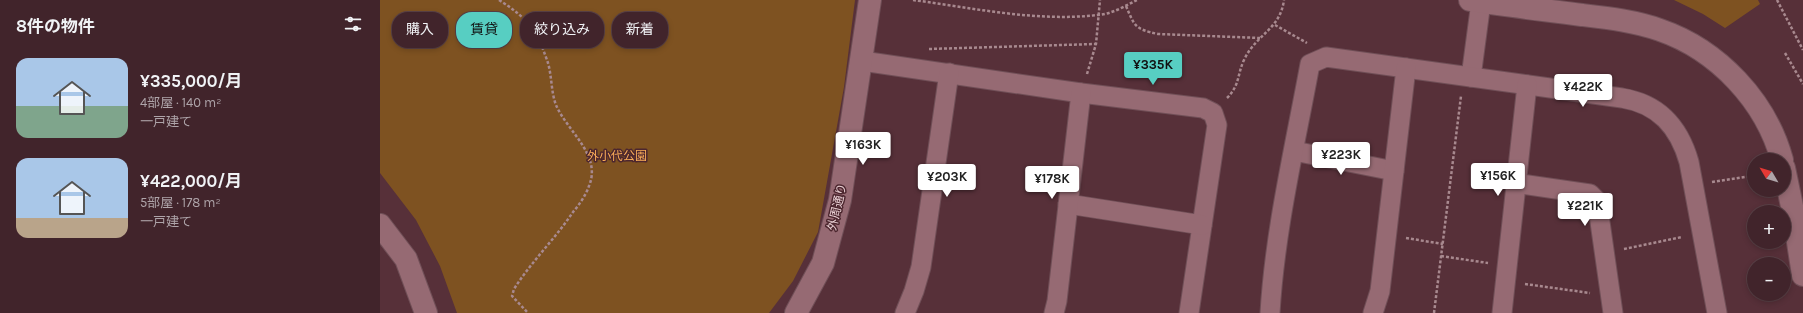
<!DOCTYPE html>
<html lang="ja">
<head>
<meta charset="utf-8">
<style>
  :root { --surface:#41242b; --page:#482c33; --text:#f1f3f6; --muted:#aea4a9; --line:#5a4147; --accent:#57cec2 }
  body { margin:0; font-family:Karla,"Noto Sans JP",sans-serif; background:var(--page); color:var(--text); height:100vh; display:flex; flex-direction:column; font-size:15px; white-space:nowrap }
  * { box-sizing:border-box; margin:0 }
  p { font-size:13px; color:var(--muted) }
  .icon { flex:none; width:22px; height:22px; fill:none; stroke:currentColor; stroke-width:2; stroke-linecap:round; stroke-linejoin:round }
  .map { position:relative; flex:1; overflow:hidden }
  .drawer { display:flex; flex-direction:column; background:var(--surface); width:380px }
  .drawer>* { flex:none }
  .banner { position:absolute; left:12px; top:12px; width:380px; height:36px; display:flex; gap:8px }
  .needle { width:26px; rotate:308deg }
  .buttons { position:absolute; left:1367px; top:153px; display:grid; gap:8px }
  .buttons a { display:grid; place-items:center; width:44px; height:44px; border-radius:50%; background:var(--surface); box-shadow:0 2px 6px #0003,0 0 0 1px var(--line); font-size:20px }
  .price { position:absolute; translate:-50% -34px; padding:0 9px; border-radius:4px; background:#fff; color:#222; font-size:13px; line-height:26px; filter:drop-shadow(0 1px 2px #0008) }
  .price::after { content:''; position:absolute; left:50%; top:24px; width:12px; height:9px; margin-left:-6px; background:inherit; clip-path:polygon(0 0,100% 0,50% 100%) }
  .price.on { background:var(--accent); color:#111 }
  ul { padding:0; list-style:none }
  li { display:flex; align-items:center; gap:12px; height:100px; padding:0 16px }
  li span { display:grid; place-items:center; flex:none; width:112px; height:80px; border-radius:12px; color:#555 }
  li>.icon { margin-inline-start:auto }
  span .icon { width:48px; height:48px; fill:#fffc; stroke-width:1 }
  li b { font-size:17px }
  h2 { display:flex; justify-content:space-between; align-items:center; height:48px; padding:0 16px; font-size:17px }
  .pill { padding:0 14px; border-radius:16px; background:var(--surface); box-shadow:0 2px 6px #0003,0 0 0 1px var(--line); font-size:14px; line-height:36px }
  .pill.on { background:var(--accent); color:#111 }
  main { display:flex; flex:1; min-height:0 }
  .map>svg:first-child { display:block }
  .green { fill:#7e5221 }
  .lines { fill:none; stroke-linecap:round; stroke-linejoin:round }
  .minor-casing { stroke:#704f57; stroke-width:21 }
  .tertiary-casing { stroke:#704f57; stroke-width:24 }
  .path { stroke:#a8898f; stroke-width:2.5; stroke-dasharray:3 2; stroke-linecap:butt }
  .minor { stroke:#966a73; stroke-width:19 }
  .tertiary { stroke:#966a73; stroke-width:22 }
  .labels { text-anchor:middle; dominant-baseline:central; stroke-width:3; stroke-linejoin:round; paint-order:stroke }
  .park-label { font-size:12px; fill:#faad58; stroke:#4c262e }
  .street-label { font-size:12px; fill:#ecd3d7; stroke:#4c262e }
</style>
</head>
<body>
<main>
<section class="drawer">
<h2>8件の物件<svg class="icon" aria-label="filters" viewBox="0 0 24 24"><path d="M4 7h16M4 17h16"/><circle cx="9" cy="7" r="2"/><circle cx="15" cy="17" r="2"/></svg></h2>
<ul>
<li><span style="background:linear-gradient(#a9c7e8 60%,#7fa58c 0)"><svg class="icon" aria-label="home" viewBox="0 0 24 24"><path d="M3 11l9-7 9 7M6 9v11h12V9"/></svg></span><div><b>¥335,000/月</b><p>4部屋 · 140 m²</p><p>一戸建て</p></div></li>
<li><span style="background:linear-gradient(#a9c7e8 75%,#b9a48a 0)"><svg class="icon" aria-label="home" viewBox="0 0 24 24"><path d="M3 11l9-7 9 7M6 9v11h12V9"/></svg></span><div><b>¥422,000/月</b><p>5部屋 · 178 m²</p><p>一戸建て</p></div></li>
</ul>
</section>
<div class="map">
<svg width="1423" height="313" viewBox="0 0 1423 313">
  <rect width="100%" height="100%" fill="#573039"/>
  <g class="green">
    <polygon points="0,0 475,0 464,87 438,232 413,281 389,313 77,313 60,266 36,220 0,173"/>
    <polygon points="1294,0 1378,0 1380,4 1345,28 1323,14"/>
  </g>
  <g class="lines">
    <defs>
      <g id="minor">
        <polyline points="482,61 701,93 823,108 833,113 837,125 809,313"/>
        <polyline points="1091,77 1101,2"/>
        <polyline points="914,151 1014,171"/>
        <polyline points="1135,183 1210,194 1217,201 1233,313"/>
        <polyline points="688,204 822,225"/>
        <polyline points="525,313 534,291 541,267 569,73"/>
        <polyline points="674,313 677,301 701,93"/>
        <path d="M890,313C895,229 915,146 930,64L946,57L1242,98C1279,104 1299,127 1309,162L1337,313"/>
        <polyline points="993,313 1000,291 1026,68"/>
        <polyline points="1122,313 1147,85"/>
      </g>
      <g id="tertiary">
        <path d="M1090,0C1128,6 1165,10 1202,15C1228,18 1255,21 1280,30C1338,50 1386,101 1402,160"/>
        <polyline points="1404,168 1414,216 1423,275"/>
        <polyline points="0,225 26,259 46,313"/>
        <polyline points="416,313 443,263 460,200 490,0"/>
      </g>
    </defs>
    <use href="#minor" class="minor-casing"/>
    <use href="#tertiary" class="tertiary-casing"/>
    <g class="path">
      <path d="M119,0C133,9 146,18 155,33C160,41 165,54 168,63C172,77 171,92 176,105C187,131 222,155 209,186C206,195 199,205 193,212C175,239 151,262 134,289L132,296L148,313"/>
      <path d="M533,0C593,8 657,22 718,15C732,14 745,6 757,0"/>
      <polyline points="1397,0 1423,50"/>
      <path d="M746,6C755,27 755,29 778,34L880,38"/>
      <polyline points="895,25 927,43"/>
      <polyline points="549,49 716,44"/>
      <polyline points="1405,53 1423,84"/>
      <polyline points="707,74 716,44 720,0"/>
      <path d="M847,98C860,85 857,75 864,60C876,34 900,30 904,0"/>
      <polyline points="1332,182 1371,176"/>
      <polyline points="1026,238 1063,244"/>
      <polyline points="1244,249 1302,237"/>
      <polyline points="1061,256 1108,263"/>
      <polyline points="1145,284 1210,293"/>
      <polyline points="1054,313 1081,96"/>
    </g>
    <use href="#minor" class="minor"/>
    <use href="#tertiary" class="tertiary"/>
  </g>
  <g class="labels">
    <g class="park-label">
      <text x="237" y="156">外小代公園</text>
    </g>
    <g class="street-label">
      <text transform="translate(457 207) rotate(-77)">外周通り</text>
    </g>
  </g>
</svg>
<div class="buttons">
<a><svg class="needle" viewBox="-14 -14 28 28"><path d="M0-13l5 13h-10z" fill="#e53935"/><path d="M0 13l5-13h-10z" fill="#aea4a9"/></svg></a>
<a>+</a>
<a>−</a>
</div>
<b class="price on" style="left:773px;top:86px">¥335K</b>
<b class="price" style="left:1203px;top:108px">¥422K</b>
<b class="price" style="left:483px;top:166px">¥163K</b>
<b class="price" style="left:961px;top:176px">¥223K</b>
<b class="price" style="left:1118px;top:197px">¥156K</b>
<b class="price" style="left:567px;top:198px">¥203K</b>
<b class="price" style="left:672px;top:200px">¥178K</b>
<b class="price" style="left:1205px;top:227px">¥221K</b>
<div class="banner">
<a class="pill">購入</a>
<a class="pill on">賃貸</a>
<a class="pill">絞り込み</a>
<a class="pill">新着</a>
</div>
</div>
</main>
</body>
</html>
